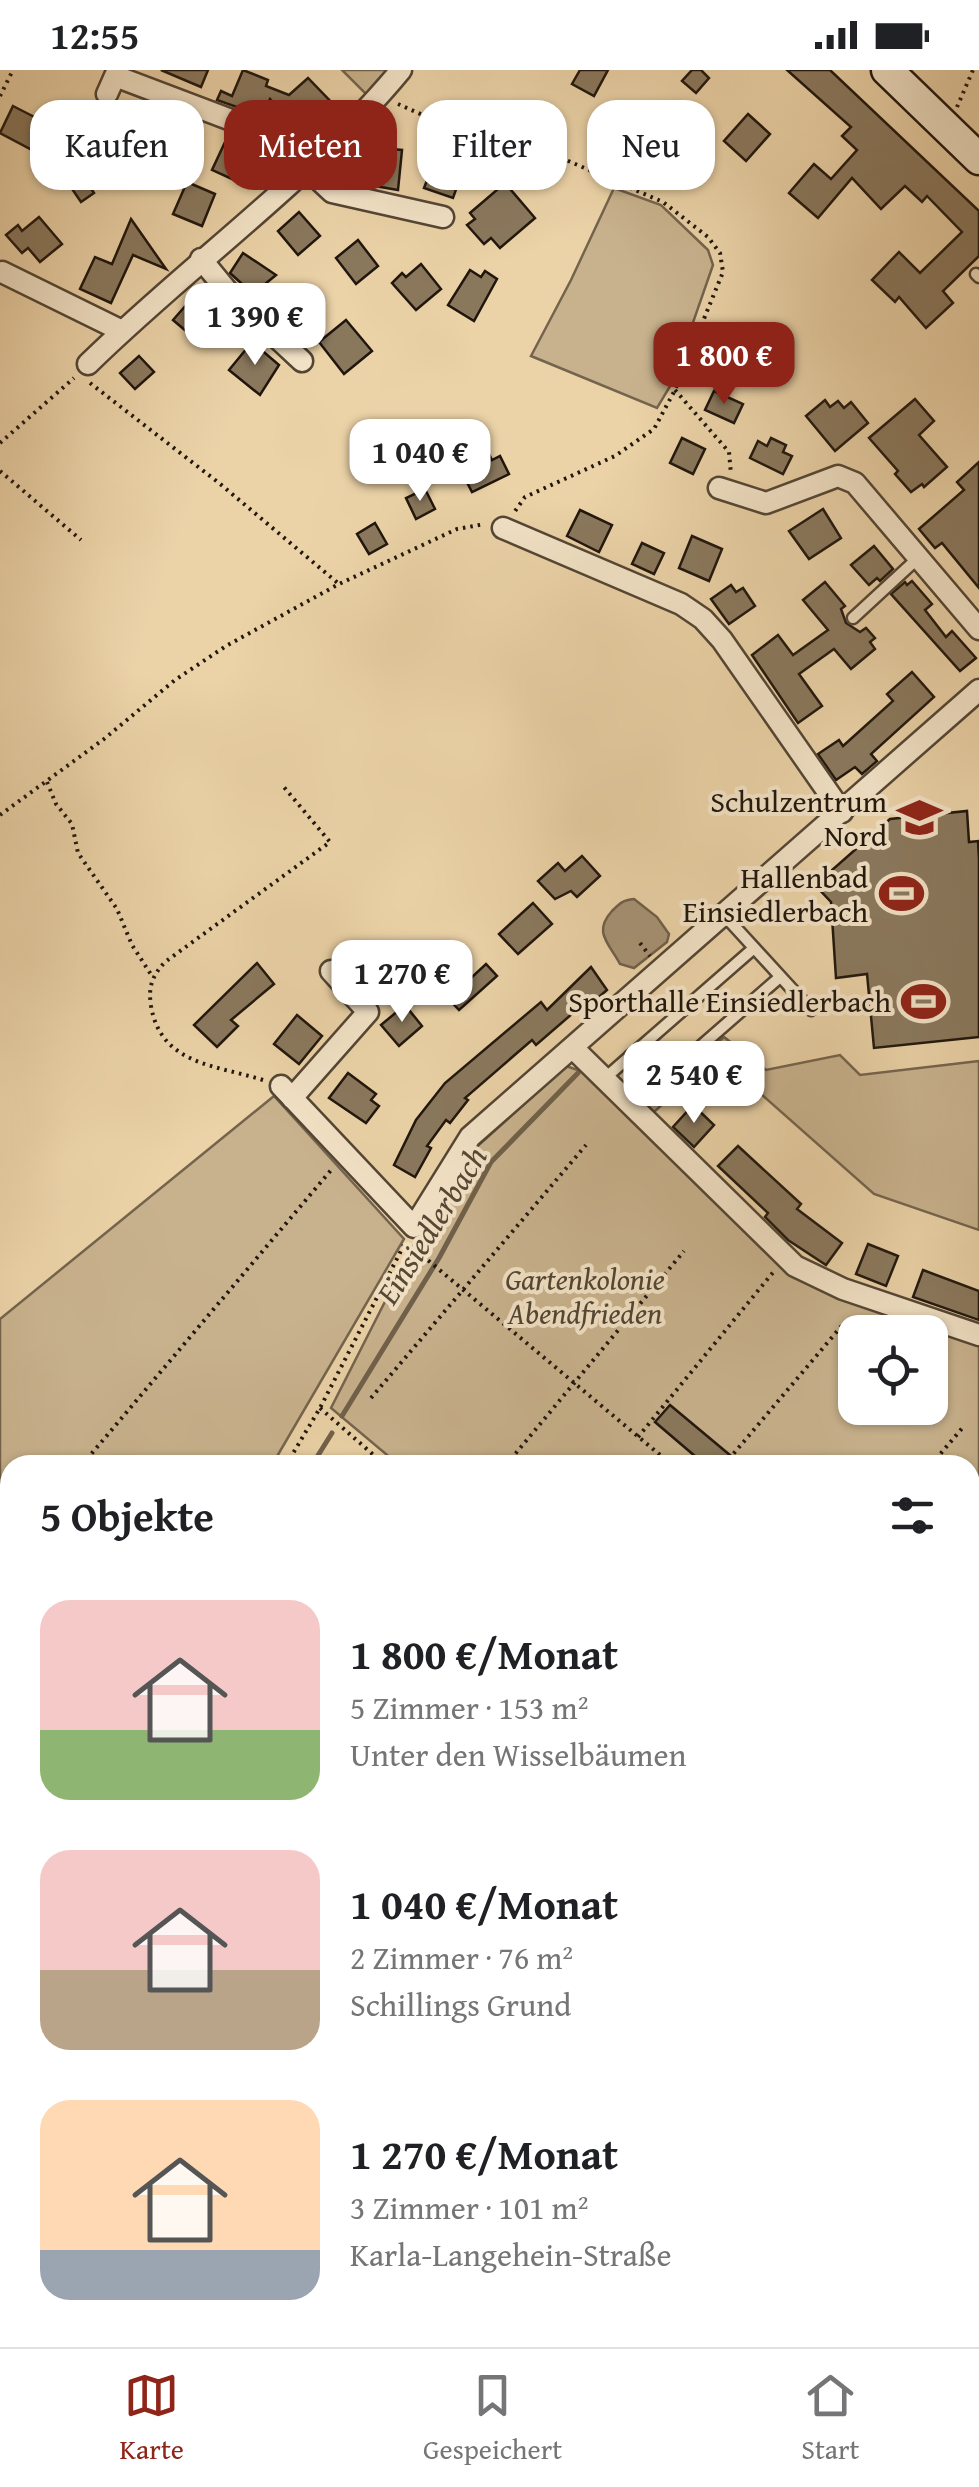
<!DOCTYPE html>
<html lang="de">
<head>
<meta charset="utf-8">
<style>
  :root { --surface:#fff; --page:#f6f6f6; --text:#202124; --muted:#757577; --line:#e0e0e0; --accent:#8f2418 }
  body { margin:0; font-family:"Gentium Book Plus",serif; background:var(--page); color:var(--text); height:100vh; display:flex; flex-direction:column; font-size:38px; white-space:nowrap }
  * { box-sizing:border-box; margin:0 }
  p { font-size:32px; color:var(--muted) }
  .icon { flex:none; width:55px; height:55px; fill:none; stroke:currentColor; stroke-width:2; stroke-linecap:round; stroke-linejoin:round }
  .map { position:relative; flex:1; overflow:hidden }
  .drawer { position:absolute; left:0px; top:1385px; width:980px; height:892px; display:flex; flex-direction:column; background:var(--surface); border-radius:30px 30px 0 0; box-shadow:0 2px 8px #0004 }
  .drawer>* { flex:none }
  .guide { position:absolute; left:30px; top:30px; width:920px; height:90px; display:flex; gap:20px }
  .controls { position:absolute; left:838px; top:1245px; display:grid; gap:20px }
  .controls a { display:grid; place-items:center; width:110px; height:110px; border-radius:20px; background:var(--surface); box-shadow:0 2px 8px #0004; font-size:50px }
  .price { position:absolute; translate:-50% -85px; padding:0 22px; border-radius:20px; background:#fff; color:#222; font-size:32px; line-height:65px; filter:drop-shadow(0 2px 5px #0008) }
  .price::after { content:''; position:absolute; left:50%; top:60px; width:30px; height:22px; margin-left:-15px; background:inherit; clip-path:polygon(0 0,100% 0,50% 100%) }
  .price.current { background:var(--accent); color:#fff }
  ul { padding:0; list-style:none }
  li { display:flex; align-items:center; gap:30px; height:250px; padding:0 40px }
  li span { display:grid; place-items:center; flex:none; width:280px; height:200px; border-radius:30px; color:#555 }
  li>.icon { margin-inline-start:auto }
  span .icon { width:120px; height:120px; fill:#fffc; stroke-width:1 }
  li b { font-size:42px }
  h2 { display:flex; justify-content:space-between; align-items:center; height:120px; padding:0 40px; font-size:42px }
  .pill { padding:0 35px; border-radius:30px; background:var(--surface); box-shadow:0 2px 8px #0004; font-size:35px; line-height:90px }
  .pill.current { background:var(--accent); color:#fff }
  .status { display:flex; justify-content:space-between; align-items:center; height:70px; padding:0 50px; background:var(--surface); direction:ltr }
  .status svg { height:28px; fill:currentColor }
  .tabs { display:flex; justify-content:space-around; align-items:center; height:140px; border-top:2px solid var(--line); background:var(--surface); font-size:28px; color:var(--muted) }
  .tabs a { display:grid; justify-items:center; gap:5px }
  .tabs .current { color:var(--accent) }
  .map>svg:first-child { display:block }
  .green { fill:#c8b28d; stroke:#74644d; stroke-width:2.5; fill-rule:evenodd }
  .water { fill:#a69273; stroke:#70604a; stroke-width:2.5 }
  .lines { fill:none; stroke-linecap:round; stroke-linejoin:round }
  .stream { stroke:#70604a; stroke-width:5 }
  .building { fill:#8a785d; stroke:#20160d; stroke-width:2.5 }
  .lane-casing { stroke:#534534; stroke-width:15 }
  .street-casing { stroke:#534534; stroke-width:25 }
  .secondary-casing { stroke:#20160d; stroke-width:35 }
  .path { stroke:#20160d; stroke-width:4; stroke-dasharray:2.5 5; stroke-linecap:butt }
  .lane { stroke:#f2e2c6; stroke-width:10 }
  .street { stroke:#f2e2c6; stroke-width:20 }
  .secondary { stroke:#f2e2c6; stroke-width:30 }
  .labels { text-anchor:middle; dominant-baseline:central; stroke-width:8; stroke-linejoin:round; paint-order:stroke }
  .poi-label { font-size:30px; fill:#20160d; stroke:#f2e2c6; text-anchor:end }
  .park-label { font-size:30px; font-style:italic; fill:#524533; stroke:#f2e2c6 }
  .water-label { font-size:32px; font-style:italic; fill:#564836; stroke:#f2e2c6 }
</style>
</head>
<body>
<div class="status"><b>12:55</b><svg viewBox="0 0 49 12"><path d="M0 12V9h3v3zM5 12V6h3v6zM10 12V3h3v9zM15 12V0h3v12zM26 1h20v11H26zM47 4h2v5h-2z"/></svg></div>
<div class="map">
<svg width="979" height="2277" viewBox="0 0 979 2277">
  <rect width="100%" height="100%" fill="#ebd2a7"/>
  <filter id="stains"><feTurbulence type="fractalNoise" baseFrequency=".002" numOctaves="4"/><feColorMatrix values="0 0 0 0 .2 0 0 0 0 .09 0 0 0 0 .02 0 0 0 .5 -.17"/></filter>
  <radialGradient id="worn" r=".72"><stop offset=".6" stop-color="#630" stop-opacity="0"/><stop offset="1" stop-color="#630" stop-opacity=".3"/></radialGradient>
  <g class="green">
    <polygon points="342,0 391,0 368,26"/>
    <polygon points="614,118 661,135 708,180 713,195 672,313 657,338 531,286 571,210"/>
    <path d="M724,967L766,1000L840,985L860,1005L979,991V1160L874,1124L717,985L645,1050L795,1196L979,1265V1640L970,1658V1395H399L331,1338L399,1204L471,1082L566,996L604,1009L637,1042ZM855,1262H930V1338H855Z"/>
    <polygon points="274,1026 404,1169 272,1395 10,1395 10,1768 0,1776 0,1249"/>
    <polygon points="10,1783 10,2268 352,2268 359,2277 0,2277 0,1791"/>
    <polygon points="979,1851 979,2277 509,2277 524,2268 970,2268 970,1867"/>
  </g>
  <path class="water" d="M634,829L657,847L669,864L667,872L634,898L620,894C608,872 593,862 612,841C620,833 623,830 634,829Z"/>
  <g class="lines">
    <g class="stream">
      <polyline points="342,1346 439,1188 491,1092 578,1003"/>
      <polyline points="312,1395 332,1363"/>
      <polyline points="0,1802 10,1794"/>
    </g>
  </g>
  <g class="building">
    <polygon points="161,0 208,0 201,17"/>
    <polygon points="243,0 268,10 266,16 289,25 308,8 335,36 303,65 270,29 262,46 217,30 221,21 232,26"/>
    <polygon points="580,0 608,0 594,26 572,14"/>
    <polygon points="692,0 701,0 709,8 696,23 682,11"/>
    <polygon points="787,0 830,0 979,141 979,186 943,221 953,233 926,258 899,227 895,232 872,210 899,182 920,203 962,162 927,126 922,132 905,116 881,139 852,108 818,148 789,123 814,94 831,109 857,80 842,66 851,57"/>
    <polygon points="13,36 48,54 34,81 0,63"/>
    <polygon points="748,44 770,64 746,91 724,71"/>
    <polygon points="169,61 177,81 132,99 124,78"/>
    <polygon points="226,70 257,84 243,114 212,100"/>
    <polygon points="366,77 402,80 398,120 340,110 342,84 366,85"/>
    <polygon points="88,86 104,108 90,117 94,123 81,132 62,104"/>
    <polygon points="436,87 464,97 453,128 424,118"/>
    <polygon points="187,112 215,124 202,156 173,144"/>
    <polygon points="505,113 535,148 500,178 491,168 484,174 467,155 475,149 470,143"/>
    <polygon points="299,142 320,166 298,185 278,161"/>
    <polygon points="39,147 62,174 40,192 28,178 22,183 6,165 18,155 22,161"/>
    <polygon points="131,149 166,199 133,185 111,233 80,219 95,187 112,194"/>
    <polygon points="358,170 378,196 356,214 336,188"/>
    <polygon points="243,183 276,205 253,224 230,203"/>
    <polygon points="421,194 441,219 416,240 392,213 402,203 406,207"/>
    <polygon points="470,200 481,207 485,201 497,209 474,251 448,235"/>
    <polygon points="300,218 323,233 304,261 273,240"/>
    <polygon points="187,234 191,238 193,235 215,254 199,272 173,250"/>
    <polygon points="346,250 372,281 344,304 319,272"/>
    <polygon points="252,272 279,295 260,325 229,300"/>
    <polygon points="139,286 154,302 135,319 120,303"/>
    <polygon points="714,321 743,334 734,353 705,340"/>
    <polygon points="915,329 934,351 919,365 947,397 924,417 922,414 911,422 895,404 898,401 869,368"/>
    <polygon points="825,330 830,337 838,331 844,338 851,332 868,353 835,381 806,346"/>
    <polygon points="480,366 492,390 500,386 509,404 472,422 451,381"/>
    <polygon points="682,368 705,379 693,404 670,393"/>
    <polygon points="771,368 786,375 783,382 792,386 783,404 750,388 758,371 767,376"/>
    <polygon points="979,392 979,518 942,473 935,478 919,459 964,420 957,412"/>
    <polygon points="425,419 435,439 416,449 406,428"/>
    <polygon points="823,439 841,468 809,489 789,461"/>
    <polygon points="580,440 612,455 599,482 567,466"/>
    <polygon points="375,453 387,474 369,484 357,464"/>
    <polygon points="692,466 722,479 709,511 679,498"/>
    <polygon points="642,473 664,483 654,504 632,494"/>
    <polygon points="874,476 893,499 880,511 877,508 869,515 851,495"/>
    <polygon points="912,511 932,534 925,540 946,567 952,561 976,588 960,601 891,524 905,512 907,515"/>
    <polygon points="825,512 845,536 841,539 846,553 860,562 866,558 875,568 870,572 875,579 851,599 834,579 799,604 822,636 798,653 752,585 778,565 793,585 828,560 803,530"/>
    <polygon points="731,515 736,522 743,518 755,536 729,554 711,529"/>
    <polygon points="912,602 934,627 871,684 877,691 862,704 855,697 836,710 818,684 839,670 843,676 893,631 887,624"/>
    <polygon points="967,741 969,772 978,771 979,789 979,967 874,978 867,904 836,908 831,832 815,815 890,749"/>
    <polygon points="582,786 600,806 577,827 571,821 555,829 538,811 558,793 565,801"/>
    <polygon points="533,833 552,854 518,884 499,864"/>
    <polygon points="257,893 274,914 231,950 238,956 217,977 194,955"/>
    <polygon points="457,894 470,909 486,894 497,906 459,940 435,914"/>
    <polygon points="591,897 607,920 584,940 580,937 536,975 532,970 465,1028 468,1030 450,1053 446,1050 427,1076 431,1078 415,1107 394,1095 416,1050 445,1013 541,932 547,940"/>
    <polygon points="405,935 422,956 399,976 381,955"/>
    <polygon points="297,945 322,966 299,994 274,974"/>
    <polygon points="348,1003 376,1024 371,1030 379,1036 366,1053 329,1028"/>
    <polygon points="693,1035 714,1055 694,1077 673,1057"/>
    <polygon points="738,1076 801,1134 797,1139 842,1173 826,1195 788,1170 765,1147 768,1143 718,1096"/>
    <polygon points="868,1174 898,1186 886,1216 856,1204"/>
    <polygon points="923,1200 979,1221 979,1250 913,1227"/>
    <polygon points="670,1335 731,1386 723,1395 689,1395 696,1387 655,1352"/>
  </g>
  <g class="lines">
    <defs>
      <g id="lane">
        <polyline points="976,204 979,207"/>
        <polyline points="853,548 918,488"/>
        <polyline points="725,846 811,940"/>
        <polyline points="630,986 652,1011 662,1010 780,907"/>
        <polyline points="604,1009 754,878"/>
      </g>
      <g id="street">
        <polyline points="107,24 115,6 271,65 332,122 443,147"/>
        <polyline points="201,189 229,223 302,291"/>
        <polyline points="2,202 122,261"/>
        <path d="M88,294C190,194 310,110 401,0"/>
        <polyline points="719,418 766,433 838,406 855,413 979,559"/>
        <polyline points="503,458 681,534 703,549 722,570 842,742"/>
        <polyline points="574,979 795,1196 843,1219 979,1265"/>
        <polyline points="281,1016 414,1157 470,1067 979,620"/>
        <polyline points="292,1028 368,942 331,901"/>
      </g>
      <polyline id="secondary" points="887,0 979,89"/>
    </defs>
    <use href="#lane" class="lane-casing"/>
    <use href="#street" class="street-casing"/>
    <use href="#secondary" class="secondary-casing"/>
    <g class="path">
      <polyline points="0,26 13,0"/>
      <polyline points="398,34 434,50 513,67 663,132 708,167 720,183 723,202 675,320 654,359 615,386 525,427 513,444"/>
      <polyline points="957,37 973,0"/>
      <polyline points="90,313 219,413 339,514"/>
      <polyline points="675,320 729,382 731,404"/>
      <polyline points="0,373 74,308"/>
      <polyline points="0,401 81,470"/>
      <polyline points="47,712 56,734 72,754 78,783 117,839 132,875 152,906"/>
      <polyline points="0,745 104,669 175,610 226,576 339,514 457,459 485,454"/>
      <polyline points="640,873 650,886"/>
      <path d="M263,1010C216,995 161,995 151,936C148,917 152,906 165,892L330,772L283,716"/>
      <polyline points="411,1176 672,1395"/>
      <polyline points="371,1328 586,1075"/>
      <polyline points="320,1338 385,1395"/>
      <polyline points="638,1367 775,1200"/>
      <polyline points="82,1395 332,1099"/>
      <polyline points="286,1395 320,1338 404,1175"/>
      <polyline points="506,1395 684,1181"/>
      <polyline points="724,1395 845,1252"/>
      <polyline points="931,1395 964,1356"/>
      <polyline points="970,1645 979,1652"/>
      <polyline points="970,1674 979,1656"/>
      <polyline points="0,1777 10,1770"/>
      <polyline points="0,2250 10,2256"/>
      <polyline points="29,2268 45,2277"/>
      <polyline points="363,2268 370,2277"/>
      <polyline points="562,2268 568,2277"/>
      <polyline points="745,2268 745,2277"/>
      <polyline points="437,2277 456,2268"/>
    </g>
    <use href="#lane" class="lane"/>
    <use href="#street" class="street"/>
    <use href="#secondary" class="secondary"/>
  </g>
  <defs>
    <symbol id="school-bare" viewBox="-9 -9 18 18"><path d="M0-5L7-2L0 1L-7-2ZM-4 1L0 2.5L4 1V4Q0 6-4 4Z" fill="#8f2418" stroke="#f2e2c6" stroke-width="2.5" paint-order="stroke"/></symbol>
    <symbol id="stadium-bare" viewBox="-9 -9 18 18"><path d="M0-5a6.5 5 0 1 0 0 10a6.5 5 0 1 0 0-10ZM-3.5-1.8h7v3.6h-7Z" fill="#8f2418" stroke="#f2e2c6" stroke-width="2.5" paint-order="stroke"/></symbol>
  </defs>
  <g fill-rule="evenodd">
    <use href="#school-bare" x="888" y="716" width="63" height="63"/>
    <use href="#stadium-bare" x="870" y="792" width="63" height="63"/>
    <use href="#stadium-bare" x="892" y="900" width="63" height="63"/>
  </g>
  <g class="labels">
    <g class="poi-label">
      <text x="887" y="731">Schulzentrum<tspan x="887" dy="34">Nord</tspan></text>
      <text x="868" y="807">Hallenbad<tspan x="868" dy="34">Einsiedlerbach</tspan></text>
      <text x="891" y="931">Sporthalle Einsiedlerbach</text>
    </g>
    <g class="park-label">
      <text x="585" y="1209">Gartenkolonie<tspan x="585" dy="34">Abendfrieden</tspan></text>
    </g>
    <g class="water-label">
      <text transform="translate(431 1155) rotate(-58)">Einsiedlerbach</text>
    </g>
  </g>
  <rect width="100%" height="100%" filter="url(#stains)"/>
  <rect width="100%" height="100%" fill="url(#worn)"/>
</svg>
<div class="controls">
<a><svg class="icon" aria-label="locate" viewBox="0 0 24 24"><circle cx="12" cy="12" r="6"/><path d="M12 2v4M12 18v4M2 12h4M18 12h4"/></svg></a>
</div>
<b class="price" style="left:255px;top:298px">1 390 €</b>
<b class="price current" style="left:724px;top:337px">1 800 €</b>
<b class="price" style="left:420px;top:434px">1 040 €</b>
<b class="price" style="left:402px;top:955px">1 270 €</b>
<b class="price" style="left:694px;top:1056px">2 540 €</b>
<div class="guide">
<a class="pill">Kaufen</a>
<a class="pill current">Mieten</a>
<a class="pill">Filter</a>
<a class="pill">Neu</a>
</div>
<section class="drawer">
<h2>5 Objekte<svg class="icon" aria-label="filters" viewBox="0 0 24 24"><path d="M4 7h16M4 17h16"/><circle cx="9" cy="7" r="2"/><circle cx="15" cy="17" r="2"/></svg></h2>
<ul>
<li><span style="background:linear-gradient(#f6c9c9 65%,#8fb573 0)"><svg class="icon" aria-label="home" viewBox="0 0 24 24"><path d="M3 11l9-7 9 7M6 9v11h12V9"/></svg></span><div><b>1 800 €/Monat</b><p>5 Zimmer · 153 m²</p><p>Unter den Wisselbäumen</p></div></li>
<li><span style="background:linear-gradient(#f6c9c9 60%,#b9a48a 0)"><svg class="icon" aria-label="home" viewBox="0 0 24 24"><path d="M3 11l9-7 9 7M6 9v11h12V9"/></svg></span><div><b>1 040 €/Monat</b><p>2 Zimmer · 76 m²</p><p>Schillings Grund</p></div></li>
<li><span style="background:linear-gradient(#ffd9b3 75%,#9aa5b1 0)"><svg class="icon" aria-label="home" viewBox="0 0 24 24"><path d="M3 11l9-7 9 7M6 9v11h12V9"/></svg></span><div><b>1 270 €/Monat</b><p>3 Zimmer · 101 m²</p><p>Karla-Langehein-Straße</p></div></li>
</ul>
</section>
</div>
<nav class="tabs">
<a class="current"><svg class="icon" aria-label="map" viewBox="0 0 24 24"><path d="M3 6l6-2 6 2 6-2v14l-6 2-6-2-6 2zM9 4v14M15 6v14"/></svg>Karte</a>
<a><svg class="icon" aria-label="saved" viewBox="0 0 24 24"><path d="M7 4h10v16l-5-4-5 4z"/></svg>Gespeichert</a>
<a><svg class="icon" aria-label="home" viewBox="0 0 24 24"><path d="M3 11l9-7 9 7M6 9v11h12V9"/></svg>Start</a>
</nav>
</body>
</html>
